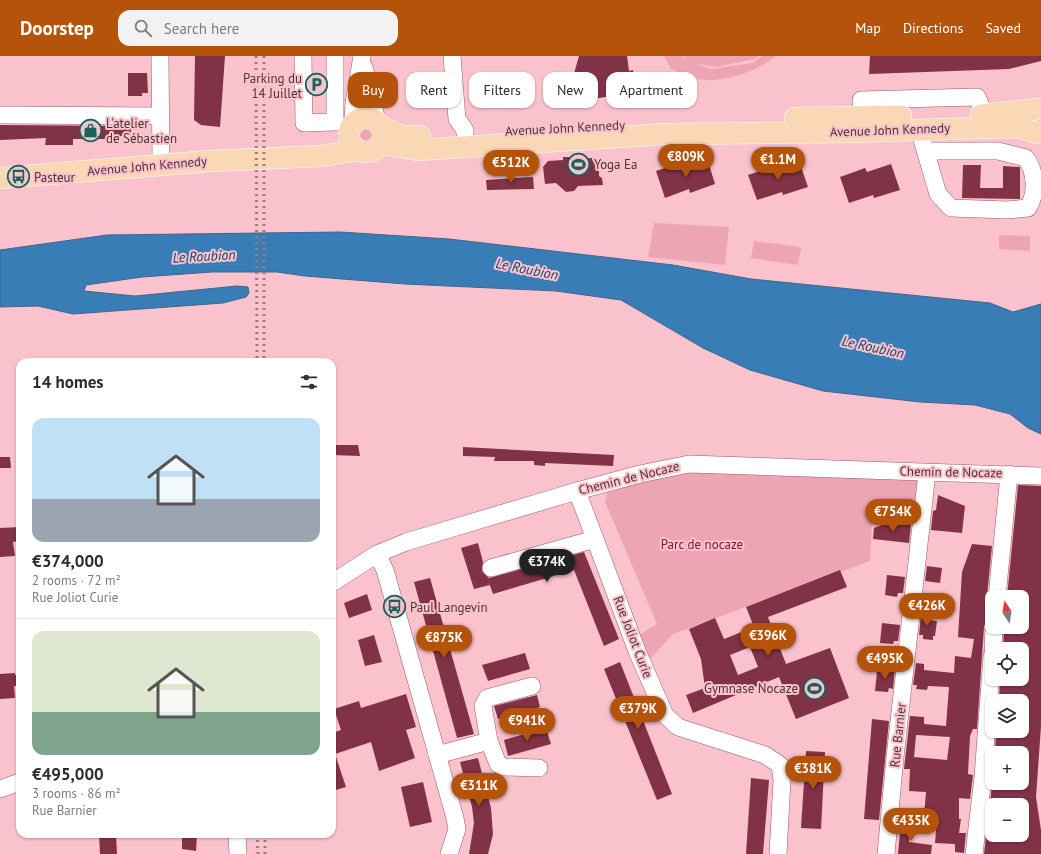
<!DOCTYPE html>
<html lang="en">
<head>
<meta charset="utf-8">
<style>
  :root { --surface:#fff; --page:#f2f2f3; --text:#2b2b33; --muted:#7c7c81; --line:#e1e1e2; --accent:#b45309 }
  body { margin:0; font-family:"PT Sans",sans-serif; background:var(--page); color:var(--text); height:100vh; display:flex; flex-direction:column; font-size:15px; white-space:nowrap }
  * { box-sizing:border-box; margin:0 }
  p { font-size:13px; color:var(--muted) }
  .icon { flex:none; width:22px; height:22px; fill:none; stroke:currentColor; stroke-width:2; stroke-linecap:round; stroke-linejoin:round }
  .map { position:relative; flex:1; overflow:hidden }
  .details { position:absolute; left:16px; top:302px; width:320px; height:480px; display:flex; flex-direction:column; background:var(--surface); border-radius:12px; box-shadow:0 1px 3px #0004 }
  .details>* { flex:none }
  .hud { position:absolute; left:348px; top:16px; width:380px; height:36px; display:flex; gap:8px }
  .needle { width:26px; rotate:347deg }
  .tools { position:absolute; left:985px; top:534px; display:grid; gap:8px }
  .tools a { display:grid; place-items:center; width:44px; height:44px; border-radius:8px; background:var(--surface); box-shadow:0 1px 3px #0004; font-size:20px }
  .price { position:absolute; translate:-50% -34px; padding:0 9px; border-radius:14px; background:var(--accent); color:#fff; font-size:13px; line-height:26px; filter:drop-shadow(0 1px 2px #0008) }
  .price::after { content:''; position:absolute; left:50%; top:24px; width:12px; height:9px; margin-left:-6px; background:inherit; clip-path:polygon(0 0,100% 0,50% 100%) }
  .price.active { background:#222; color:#fff }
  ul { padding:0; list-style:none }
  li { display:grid; align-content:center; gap:8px; height:212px; padding:0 16px }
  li+li { border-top:1px solid var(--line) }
  li span { display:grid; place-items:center; height:124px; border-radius:12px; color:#555 }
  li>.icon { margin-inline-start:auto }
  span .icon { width:72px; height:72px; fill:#fffc; stroke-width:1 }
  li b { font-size:17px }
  h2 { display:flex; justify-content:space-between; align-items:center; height:48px; padding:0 16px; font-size:17px }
  .tag { padding:0 14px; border-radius:12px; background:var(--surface); box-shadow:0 1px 3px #0004; font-size:14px; line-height:36px }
  .tag.active { background:var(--accent); color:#fff }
  header { display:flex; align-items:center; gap:24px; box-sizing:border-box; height:56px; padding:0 20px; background:var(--accent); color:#fff }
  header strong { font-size:19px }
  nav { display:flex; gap:22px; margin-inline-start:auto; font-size:14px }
  .search { width:280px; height:36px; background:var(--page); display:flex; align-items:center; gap:10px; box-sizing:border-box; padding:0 14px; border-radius:12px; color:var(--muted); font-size:15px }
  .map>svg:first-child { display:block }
  .green { fill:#eea5b3 }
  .water { fill:#387db6; stroke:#3f6690 }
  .building { fill:#823247; fill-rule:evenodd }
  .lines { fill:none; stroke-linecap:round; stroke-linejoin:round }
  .minor-casing { stroke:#975a67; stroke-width:18 }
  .major-casing { stroke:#fff; stroke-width:22 }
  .minor { stroke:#fff; stroke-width:17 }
  .major { stroke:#fbd8b5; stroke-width:21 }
  .rail { stroke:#a27880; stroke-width:3; stroke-dasharray:2 4; stroke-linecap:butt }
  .labels { text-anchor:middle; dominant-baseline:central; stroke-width:4; stroke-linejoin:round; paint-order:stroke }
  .poi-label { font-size:13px; fill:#4e3237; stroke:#fac2cc; text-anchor:start }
  .street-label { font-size:13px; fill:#4e3237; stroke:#fac2cc }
  .park-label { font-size:13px; fill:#7f143a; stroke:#fac2cc }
  .water-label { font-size:14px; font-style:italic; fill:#11446b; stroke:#fac2cc }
</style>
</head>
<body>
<header>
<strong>Doorstep</strong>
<div class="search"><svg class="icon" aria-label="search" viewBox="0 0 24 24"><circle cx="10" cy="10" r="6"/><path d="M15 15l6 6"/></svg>Search here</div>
<nav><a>Map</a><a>Directions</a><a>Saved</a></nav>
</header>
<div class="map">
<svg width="1041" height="798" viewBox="0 0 1041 798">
  <rect width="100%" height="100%" fill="#fac2cc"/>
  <g class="green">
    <path d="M664,0H681L688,4L683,0H759L755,3L716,11L693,7L712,13L753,7L762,0H776C757,16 722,28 697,23C688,21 680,17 671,13Z"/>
    <circle cx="367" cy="79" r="9"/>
    <polygon points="654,167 729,171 725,209 648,201"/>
    <polygon points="999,179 1030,180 1030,195 999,193"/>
    <polygon points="754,185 801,191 798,209 751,202"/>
    <polygon points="673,415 920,419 915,466 872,466 870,505 673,578 649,604 639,579 657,568 605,446 608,433"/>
  </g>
  <polygon class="water" points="340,176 449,183 673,209 751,223 990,247 1013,256 1041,248 1041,378 1028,372 1010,358 975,349 920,346 823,335 750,314 703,292 621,244 556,235 405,228 305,220 277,216 212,216 142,221 86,229 84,235 135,240 237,230 248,231 249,237 246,241 223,247 73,258 38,250 0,251 0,194 107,179"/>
  <g class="building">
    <polygon points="195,0 225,0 220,71 201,69 194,64"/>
    <polygon points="579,0 627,0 629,15 633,14 636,36 593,43 590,24 573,21"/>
    <polygon points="870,0 1041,0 1041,5 1009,13 869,18"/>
    <polygon points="128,17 147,17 148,37 142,37 142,40 128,40"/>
    <polygon points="0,69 131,70 131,80 112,80 112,83 73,83 73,89 45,89 46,82 0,84"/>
    <polygon points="563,101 577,101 577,103 593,102 599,106 599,120 602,122 603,129 578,130 574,135 566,136 556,127 545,128 543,111 548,105 563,104"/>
    <polygon points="707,102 715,128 690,137 689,133 665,142 656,115 680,107 681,111"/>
    <polygon points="799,105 808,131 783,139 782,136 757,144 748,119 774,110 775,113"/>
    <polygon points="891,108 900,134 874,142 873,139 849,147 840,121 865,112 867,116"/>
    <polygon points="963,109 981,109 980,132 1003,132 1003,110 1020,111 1020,143 962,142"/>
    <polygon points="533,121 534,133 487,134 486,124"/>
    <polygon points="332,389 358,389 360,400 332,399"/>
    <polygon points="463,391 614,399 613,410 545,407 545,410 534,409 534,405 494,405 495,401 463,400"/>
    <polygon points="0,401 10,401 11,412 0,412"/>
    <polygon points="1018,429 1041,430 1041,670 1036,741 1041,774 1041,798 984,798 989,754 992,754 992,779 1022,779 1022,749 990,749 992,727 1022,727 1022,697 995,697 996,675 1022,675 1022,645 999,645 1000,623 1022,623 1022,593 1003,593 1004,571 1022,571 1022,541 1007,541"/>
    <polygon points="938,439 965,450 962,477 931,474 933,455 936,454"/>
    <polygon points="887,467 911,469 909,487 873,483 874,472"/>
    <polygon points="20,471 20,485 13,486 15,500 0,501 0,472"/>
    <polygon points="478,487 483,506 482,515 489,522 584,496 619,583 604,590 574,514 493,538 488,524 490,529 474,533 461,492"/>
    <path d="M972,488L992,490L987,540L988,545L992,550V562L986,565L984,571L977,673H973L970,680L968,718L973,719L970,743L959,742V763H961L959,777H966L964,797L955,796V788L935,787L937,761L924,760L926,736L909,735L910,713H904L910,660L924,661V668L946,670L949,631L928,630L927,634L916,633L917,629H913L916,607L924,608V614L954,617L955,600L971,602L974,583L958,581L962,516ZM916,679L950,681L947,704L914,701Z"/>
    <polygon points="927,510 942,512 940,527 925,525"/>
    <path d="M840,514L847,531L768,561L786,608L830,592L849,642L796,663L779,621L693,657L686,639L705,632L701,603L689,573L715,562L724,583L754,571L746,551ZM750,591L758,611L738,619L730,599Z"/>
    <polygon points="887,519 905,521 903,537 898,537 897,541 885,539"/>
    <polygon points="430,522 474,678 457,682 414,526"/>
    <polygon points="367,538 372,554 349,562 344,547"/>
    <polygon points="921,558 930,558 929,564 937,565 935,580 933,580 933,584 923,583 923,579 919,579"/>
    <polygon points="882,567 900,569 898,585 894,585 893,588 880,587"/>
    <polygon points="374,579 382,606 365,610 358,584"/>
    <polygon points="525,597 530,613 488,625 482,609"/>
    <polygon points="620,606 672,738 657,744 604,613"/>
    <polygon points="887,611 895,612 893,633 889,632 888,636 875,635 877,615 887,616"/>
    <polygon points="15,617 15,619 20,619 20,630 14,630 15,642 0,643 0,618"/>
    <polygon points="406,638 416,671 406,674 415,702 379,715 371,686 335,698 346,731 336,734 334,727 332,728 332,677 341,674 334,653 359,645 361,652"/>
    <polygon points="537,639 540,651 498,663 494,650"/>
    <polygon points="872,663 889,665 879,764 864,763"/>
    <polygon points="546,672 551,688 508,700 504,684"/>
    <polygon points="806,695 825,696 821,773 801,772"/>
    <polygon points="478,702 491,752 493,778 488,798 469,798 474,767 472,751 460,706"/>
    <polygon points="751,722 769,724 763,798 746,798"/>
    <polygon points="423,726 432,766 410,771 401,731"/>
    <polygon points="901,765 911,766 909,786 932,789 931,798 898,798"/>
    <polygon points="99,778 116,778 117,798 100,798"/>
    <polygon points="182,778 197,778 196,795 182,793"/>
  </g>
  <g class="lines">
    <defs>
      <g id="minor">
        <polyline points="160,0 161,108"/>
        <polyline points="303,0 304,67 335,66 335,0"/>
        <polyline points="452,0 457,63 465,74 465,78"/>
        <polyline points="364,11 377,65"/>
        <polyline points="0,59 160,60"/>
        <polyline points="862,60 861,44 977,41 985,59"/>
        <polyline points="353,68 354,47 362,0"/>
        <path d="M919,73L938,138L951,152L1007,154L1028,152C1037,137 1036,116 1026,102L998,95H927"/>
        <polyline points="577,435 637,595 665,659 678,671 765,699 780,709 782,724 778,798"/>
        <polyline points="377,498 385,514 455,762 457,773 449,798"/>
        <polyline points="491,512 595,483"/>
        <polyline points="332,527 377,498 406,486 577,435 640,418 689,408 1041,420"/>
        <polyline points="997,541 1009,418"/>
        <polyline points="993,593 994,571"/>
        <polyline points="489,685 498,708 504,711 539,712"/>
        <polyline points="437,699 489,685 483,650 487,642 532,630"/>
        <polyline points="0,733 20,726"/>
        <polyline points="237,778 238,798"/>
        <polyline points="886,798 895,701 927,417"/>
        <polyline points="974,798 983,721 992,600"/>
      </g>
      <g id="major">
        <polyline points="981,59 1038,53"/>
        <circle cx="366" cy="79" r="17"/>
        <polyline points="795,62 901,60"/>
        <polyline points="382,71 403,80 420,80"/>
        <polyline points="381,88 418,94 665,78 847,76 1016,71 1039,77"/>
        <polyline points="0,122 210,105 321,100 358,94"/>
      </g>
    </defs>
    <use href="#minor" class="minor-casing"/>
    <use href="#major" class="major-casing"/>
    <use href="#minor" class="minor"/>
    <use href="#major" class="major"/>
    <g class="rail">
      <polyline points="256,0 257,306"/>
      <polyline points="264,0 264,306"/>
      <polyline points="257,778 258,798"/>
      <polyline points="265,778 265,798"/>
    </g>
  </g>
  <defs>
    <symbol id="parking-ring" viewBox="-11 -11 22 22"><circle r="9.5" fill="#fac2cc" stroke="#16635c" stroke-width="1.5"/><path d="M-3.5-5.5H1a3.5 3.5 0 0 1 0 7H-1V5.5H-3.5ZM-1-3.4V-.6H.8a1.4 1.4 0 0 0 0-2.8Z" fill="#16635c"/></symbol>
    <symbol id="shop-ring" viewBox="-11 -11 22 22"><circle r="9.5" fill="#fac2cc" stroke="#16635c" stroke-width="1.5"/><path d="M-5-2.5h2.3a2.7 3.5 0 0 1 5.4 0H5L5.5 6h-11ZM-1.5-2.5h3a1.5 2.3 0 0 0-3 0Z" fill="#16635c"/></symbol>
    <symbol id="stadium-ring" viewBox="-11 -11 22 22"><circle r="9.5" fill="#fac2cc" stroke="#16635c" stroke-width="1.5"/><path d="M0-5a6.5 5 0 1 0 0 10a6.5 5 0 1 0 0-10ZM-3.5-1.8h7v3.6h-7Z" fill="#16635c"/></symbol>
    <symbol id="bus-ring" viewBox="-11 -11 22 22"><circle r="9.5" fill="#fac2cc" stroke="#16635c" stroke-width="1.5"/><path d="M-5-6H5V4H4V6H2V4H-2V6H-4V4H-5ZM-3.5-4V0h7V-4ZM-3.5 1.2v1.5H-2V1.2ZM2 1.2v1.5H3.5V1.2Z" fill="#16635c"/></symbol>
  </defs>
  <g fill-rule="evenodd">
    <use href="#parking-ring" x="304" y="16" width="25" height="25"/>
    <use href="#shop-ring" x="78" y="62" width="25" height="25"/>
    <use href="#stadium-ring" x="566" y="96" width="25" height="25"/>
    <use href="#bus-ring" x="6" y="108" width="25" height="25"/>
    <use href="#bus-ring" x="382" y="538" width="25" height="25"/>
    <use href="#stadium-ring" x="802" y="620" width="25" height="25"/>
  </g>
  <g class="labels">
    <g class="poi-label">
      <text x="302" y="22" text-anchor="end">Parking du<tspan x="302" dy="15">14 Juillet</tspan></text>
      <text x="106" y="67">L'atelier<tspan x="106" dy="15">de Sébastien</tspan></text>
      <text x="594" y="108">Yoga Ea</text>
      <text x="34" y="121">Pasteur</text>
      <text x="410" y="551">Paul Langevin</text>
      <text x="798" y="632" text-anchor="end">Gymnase Nocaze</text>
    </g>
    <g class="street-label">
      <text transform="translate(565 72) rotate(-3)">Avenue John Kennedy</text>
      <text transform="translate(890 74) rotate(-2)">Avenue John Kennedy</text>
      <text transform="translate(147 110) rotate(-5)">Avenue John Kennedy</text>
      <text transform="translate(951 416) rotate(1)">Chemin de Nocaze</text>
      <text transform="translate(629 422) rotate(-14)">Chemin de Nocaze</text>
      <text transform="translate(633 581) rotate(69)">Rue Joliot Curie</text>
      <text transform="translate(898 679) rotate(-84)">Rue Barnier</text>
    </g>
    <g class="park-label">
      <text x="702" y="488">Parc de nocaze</text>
    </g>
    <g class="water-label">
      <text transform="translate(204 200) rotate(-3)">Le Roubion</text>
      <text transform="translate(527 213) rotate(11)">Le Roubion</text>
      <text transform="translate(873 291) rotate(12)">Le Roubion</text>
    </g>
  </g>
</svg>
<div class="tools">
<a><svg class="needle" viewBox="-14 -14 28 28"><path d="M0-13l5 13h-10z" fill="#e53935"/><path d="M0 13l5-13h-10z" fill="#7c7c81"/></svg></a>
<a><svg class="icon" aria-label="locate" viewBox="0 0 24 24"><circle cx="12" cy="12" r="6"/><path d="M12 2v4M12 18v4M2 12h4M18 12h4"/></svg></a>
<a><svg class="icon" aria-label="layers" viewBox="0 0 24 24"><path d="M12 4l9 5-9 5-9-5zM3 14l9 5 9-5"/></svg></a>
<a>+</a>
<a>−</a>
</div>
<b class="price" style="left:686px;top:122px">€809K</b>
<b class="price" style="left:778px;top:125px">€1.1M</b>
<b class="price" style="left:511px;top:128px">€512K</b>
<b class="price" style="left:893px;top:477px">€754K</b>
<b class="price active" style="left:547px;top:527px">€374K</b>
<b class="price" style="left:927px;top:571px">€426K</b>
<b class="price" style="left:768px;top:601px">€396K</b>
<b class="price" style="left:444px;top:603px">€875K</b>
<b class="price" style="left:885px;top:624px">€495K</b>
<b class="price" style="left:638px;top:674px">€379K</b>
<b class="price" style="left:527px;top:686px">€941K</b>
<b class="price" style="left:813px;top:734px">€381K</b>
<b class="price" style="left:479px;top:751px">€311K</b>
<b class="price" style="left:911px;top:786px">€435K</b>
<div class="hud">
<a class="tag active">Buy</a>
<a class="tag">Rent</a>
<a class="tag">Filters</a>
<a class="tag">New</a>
<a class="tag">Apartment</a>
</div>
<section class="details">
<h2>14 homes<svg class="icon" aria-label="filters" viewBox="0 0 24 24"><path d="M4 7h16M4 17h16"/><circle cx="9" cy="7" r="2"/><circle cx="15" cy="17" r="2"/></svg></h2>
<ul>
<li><span style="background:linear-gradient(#bfe0f5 65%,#9aa5b1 0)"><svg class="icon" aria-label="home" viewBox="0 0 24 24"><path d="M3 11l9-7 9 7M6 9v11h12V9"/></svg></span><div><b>€374,000</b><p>2 rooms · 72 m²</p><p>Rue Joliot Curie</p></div></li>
<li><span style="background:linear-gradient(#dfe7d0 65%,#7fa58c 0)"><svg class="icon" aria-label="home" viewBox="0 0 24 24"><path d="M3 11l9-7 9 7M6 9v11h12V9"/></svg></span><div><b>€495,000</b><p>3 rooms · 86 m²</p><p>Rue Barnier</p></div></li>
</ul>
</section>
</div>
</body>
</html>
